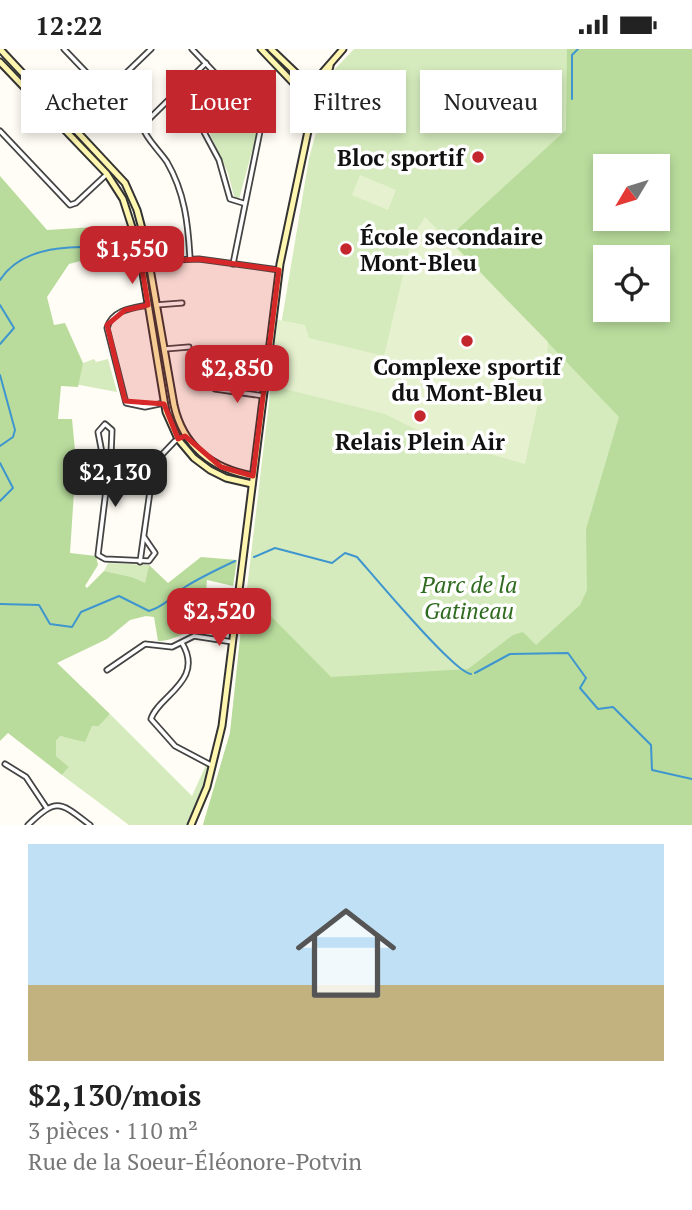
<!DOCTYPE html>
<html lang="fr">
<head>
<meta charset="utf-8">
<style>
  :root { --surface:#fff; --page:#f2f2f2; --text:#222; --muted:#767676; --accent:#c4262e }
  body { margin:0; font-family:"PT Serif",serif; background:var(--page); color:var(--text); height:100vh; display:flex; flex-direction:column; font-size:26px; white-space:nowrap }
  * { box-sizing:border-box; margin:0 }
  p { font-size:23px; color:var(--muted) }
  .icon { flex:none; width:38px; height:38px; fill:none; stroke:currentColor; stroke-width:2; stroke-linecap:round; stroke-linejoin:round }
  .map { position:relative; height:776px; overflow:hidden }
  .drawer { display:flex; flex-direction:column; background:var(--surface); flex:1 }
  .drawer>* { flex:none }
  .top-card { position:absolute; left:21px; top:21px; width:651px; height:63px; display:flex; gap:14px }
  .needle { width:46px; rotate:232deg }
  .fabs { position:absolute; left:593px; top:105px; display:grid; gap:14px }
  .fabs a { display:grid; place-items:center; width:77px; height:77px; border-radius:0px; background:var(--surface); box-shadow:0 4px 10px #0003; font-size:35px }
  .price { position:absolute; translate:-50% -60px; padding:0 16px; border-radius:14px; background:var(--accent); color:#fff; font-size:23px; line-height:46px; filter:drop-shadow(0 2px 4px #0008) }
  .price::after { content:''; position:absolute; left:50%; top:42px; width:21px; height:16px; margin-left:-10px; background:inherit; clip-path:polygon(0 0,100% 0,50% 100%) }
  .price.on { background:#222; color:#fff }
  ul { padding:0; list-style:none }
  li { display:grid; align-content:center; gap:14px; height:371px; padding:0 28px }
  li span { display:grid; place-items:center; height:217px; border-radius:0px; color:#555 }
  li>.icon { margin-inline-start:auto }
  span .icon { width:126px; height:126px; fill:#fffc; stroke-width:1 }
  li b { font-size:30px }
  .pill { padding:0 24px; border-radius:0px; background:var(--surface); box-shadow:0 4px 10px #0003; font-size:24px; line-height:63px }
  .pill.on { background:var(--accent); color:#fff }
  .status { display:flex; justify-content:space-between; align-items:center; height:49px; padding:0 35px; background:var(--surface); direction:ltr }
  .status svg { height:19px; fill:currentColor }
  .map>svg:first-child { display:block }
  .green { fill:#d5ebbd; fill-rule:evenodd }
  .forest { fill:#b9dc9c; fill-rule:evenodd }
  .pitch { fill:#e6f2cf }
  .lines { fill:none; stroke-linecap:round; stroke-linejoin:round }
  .stream { stroke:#3f96cf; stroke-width:2 }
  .street-casing { stroke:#444; stroke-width:7 }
  .secondary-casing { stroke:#333; stroke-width:9 }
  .street { stroke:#fff; stroke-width:3.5 }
  .secondary { stroke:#fff6b0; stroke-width:5 }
  .marked { fill:#d62828; fill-opacity:0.2; stroke:#d62828; stroke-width:5; stroke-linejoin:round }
  .poi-dot { fill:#c4262e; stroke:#fff; stroke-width:2.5 }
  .labels { text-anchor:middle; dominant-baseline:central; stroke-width:7; stroke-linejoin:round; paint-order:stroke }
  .poi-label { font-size:23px; font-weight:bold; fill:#111; stroke:#fff }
  .park-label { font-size:23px; font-style:italic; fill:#2f6b1f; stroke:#fff }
</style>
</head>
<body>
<div class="status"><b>12:22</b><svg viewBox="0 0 49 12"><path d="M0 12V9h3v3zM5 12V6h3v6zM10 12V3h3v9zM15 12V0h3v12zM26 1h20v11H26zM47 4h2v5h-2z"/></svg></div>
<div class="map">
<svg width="692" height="776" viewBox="0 0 692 776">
  <rect width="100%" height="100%" fill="#fffdf5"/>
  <g class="green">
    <path d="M354,0H692V776H203L230,684L271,336L309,109L333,22ZM606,117H658V170H606ZM606,208H658V261H606Z"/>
    <polygon points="236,55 241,56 252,69 257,84 239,150 234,147 228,124 210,85"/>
    <polygon points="94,310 96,313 108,310 117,343 69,334 83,314"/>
    <polygon points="108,514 149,516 145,535 132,528 104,522"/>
    <polygon points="110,665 192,747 207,714 213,717 192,776 129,776 62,726 69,718 56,707 56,692 60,687 85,692 92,677 99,677"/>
  </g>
  <g class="forest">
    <path d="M567,0H692V776H203L230,684L245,541L331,628L468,620L513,586L523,583L536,596L580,556L587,541L586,480L619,368L448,189L566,81ZM606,117H658V170H606ZM606,208H658V261H606Z"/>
    <path d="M0,127L47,181L110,177L113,190L132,184L134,198L69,215L47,248L54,276L65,274L83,314L78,338L61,337L58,370H72L76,412L70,504L96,507L98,516L85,537L87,539L104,522L132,528L145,534L149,516L168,534L201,508L237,511L233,537L207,531L203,578C186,581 176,592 158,592L154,568L146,567L130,571L107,590L57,614L110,665L99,677H92L85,693L60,687L56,692V707L69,718L62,726L8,684L0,692Z"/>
  </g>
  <g class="pitch">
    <polygon points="360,126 396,141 388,161 352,146"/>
    <polygon points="425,168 548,293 547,313 525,415 435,390 385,365 265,335 274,270 305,276 309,289 384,307 412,188"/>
  </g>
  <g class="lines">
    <g class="stream">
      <polyline points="572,50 572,6 578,0"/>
      <path d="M0,231C24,194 77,197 118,198"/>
      <polyline points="0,256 14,279 0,295"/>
      <polyline points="0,326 15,381 13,388 0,397"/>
      <polyline points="0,414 13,439 0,452"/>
      <path d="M254,508L275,499L332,514L345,504L357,508C373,526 455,625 471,625"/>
      <path d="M0,555L39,556L50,575L72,578L81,563L119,547L149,562C163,558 173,547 185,538C201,528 218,520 235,512"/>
      <polyline points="475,624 510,605 568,604 586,629 580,639 598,660 613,658 651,696 652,721 692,730"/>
    </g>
    <defs>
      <g id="street">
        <polyline points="64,0 106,44"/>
        <polyline points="192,0 253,64 260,82 233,215"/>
        <polyline points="238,48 204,83 219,111 230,150 243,154"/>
        <polyline points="0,82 70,156 76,154 107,125"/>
        <polyline points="66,82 151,0"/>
        <path d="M190,209C188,175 185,144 167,113C159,101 146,90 142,77L206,14"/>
        <polyline points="149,212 199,210 279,221"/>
        <path d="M148,256C132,259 112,261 107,279L126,354L145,358L164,354"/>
        <polyline points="156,256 182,254"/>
        <polyline points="165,300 189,298"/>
        <polyline points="215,340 264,347"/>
        <polyline points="106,410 111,405 112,381 105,375 98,383 102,404 112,422"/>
        <polyline points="144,488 155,504 149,512 105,510 98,506 108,425 112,422 153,427"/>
        <polyline points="140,513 154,414 175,392 185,387"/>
        <path d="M182,594C205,632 158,647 151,670L175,697L211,716"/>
        <polyline points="107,621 145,595 172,598 194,587 233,593"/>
        <polyline points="5,715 26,728 46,758"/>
        <path d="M28,776C57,748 60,753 90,776"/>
      </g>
      <g id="secondary">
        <path d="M0,0L125,134L137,161L145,191L174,356C183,397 212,420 253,427"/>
        <polyline points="261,0 301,42 316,52"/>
        <polyline points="271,0 318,45"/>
        <polyline points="0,13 107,125 123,150 139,200 166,363 178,390 194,409 210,421 226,429 252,435"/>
        <polyline points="312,78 330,17"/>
        <polyline points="191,776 207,738 222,677 280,215 316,44 323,23 343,0"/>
      </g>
    </defs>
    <use href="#street" class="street-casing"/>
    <use href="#secondary" class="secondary-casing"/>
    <use href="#street" class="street"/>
    <use href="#secondary" class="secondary"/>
  </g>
  <path class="marked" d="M199,210L279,221L253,427L221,418L185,387L178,390L164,355L125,352L107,276L125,261L148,256L141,213Z"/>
  <g class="poi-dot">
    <circle cx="478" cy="108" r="7"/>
    <circle cx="346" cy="200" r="7"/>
    <circle cx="467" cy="292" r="7"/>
    <circle cx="420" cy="367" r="7"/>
  </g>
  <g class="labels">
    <g class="poi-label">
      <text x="464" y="108" text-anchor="end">Bloc sportif</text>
      <text x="360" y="187" text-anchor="start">École secondaire<tspan x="360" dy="26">Mont-Bleu</tspan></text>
      <text x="467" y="317">Complexe sportif<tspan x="467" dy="26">du Mont-Bleu</tspan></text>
      <text x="420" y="392">Relais Plein Air</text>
    </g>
    <g class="park-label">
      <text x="469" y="535">Parc de la<tspan x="469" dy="26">Gatineau</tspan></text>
    </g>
  </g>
</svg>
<div class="fabs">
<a><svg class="needle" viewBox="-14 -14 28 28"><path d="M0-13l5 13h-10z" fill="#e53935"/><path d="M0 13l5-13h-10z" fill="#767676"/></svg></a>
<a><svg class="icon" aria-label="locate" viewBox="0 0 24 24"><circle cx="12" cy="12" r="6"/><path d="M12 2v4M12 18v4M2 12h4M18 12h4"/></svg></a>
</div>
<b class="price" style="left:132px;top:237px">$1,550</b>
<b class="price" style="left:237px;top:356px">$2,850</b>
<b class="price on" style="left:115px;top:460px">$2,130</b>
<b class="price" style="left:219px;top:599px">$2,520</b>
<div class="top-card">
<a class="pill">Acheter</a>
<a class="pill on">Louer</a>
<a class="pill">Filtres</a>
<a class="pill">Nouveau</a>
</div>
</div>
<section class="drawer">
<ul>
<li><span style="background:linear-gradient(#bfe0f5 65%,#c2b280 0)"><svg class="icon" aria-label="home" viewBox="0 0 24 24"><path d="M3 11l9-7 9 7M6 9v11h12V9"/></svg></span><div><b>$2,130/mois</b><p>3 pièces · 110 m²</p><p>Rue de la Soeur-Éléonore-Potvin</p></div></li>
</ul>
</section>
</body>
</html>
